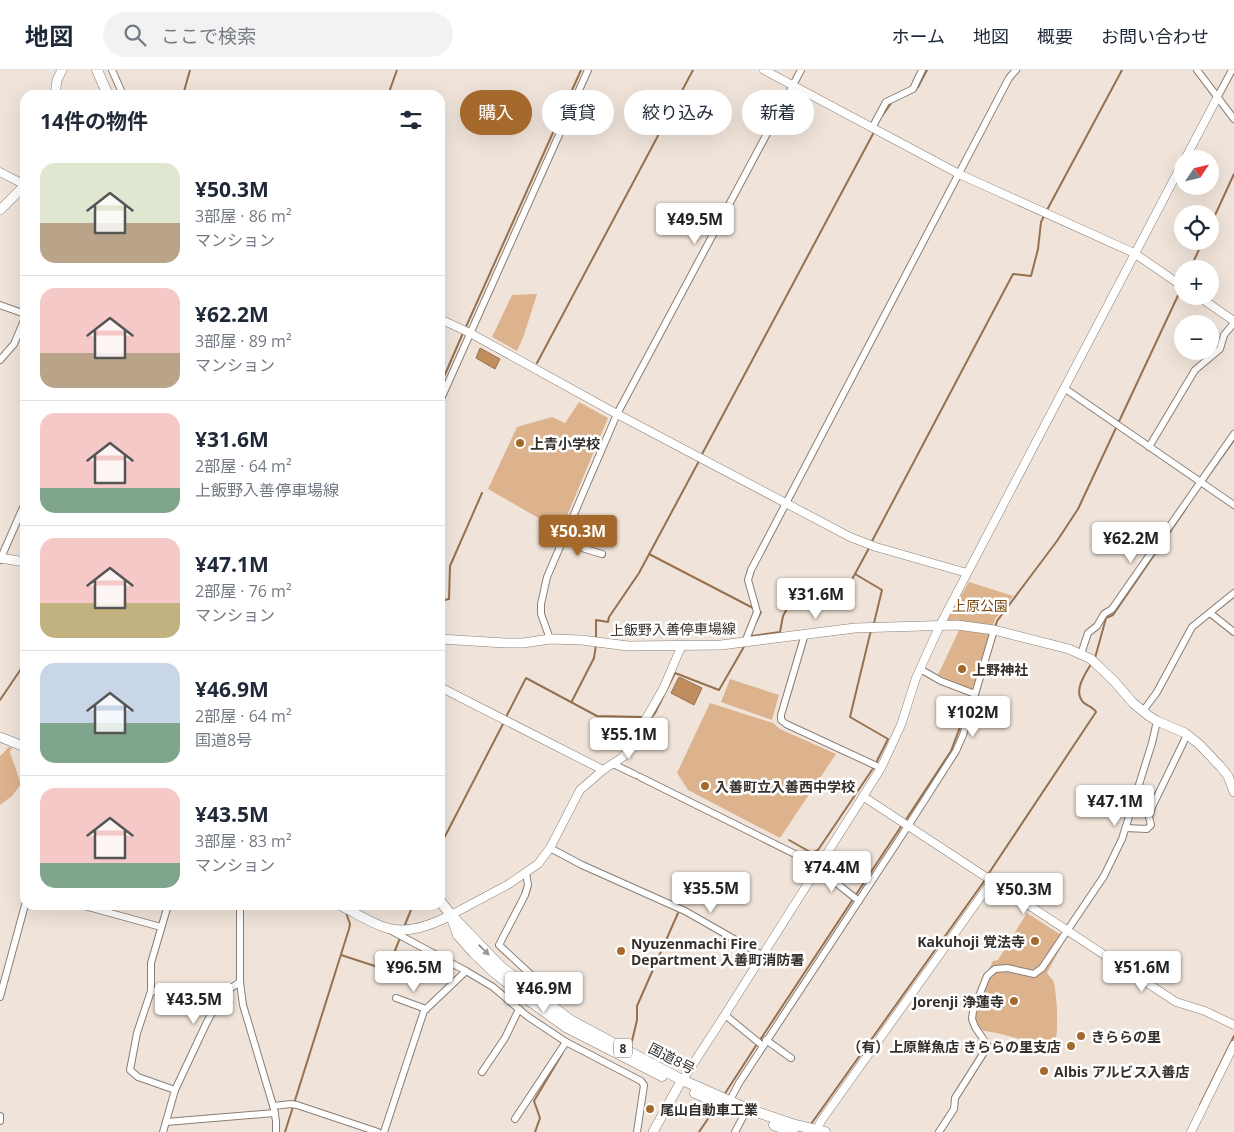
<!DOCTYPE html>
<html lang="ja">
<head>
<meta charset="utf-8">
<style>
  :root { --surface:#fff; --page:#f2f2f3; --text:#1f2937; --muted:#747a83; --line:#e0e1e3; --accent:#a5692c }
  body { margin:0; font-family:"Open Sans","Noto Sans JP",sans-serif; background:var(--page); color:var(--text); height:100vh; display:flex; flex-direction:column; font-size:19px; white-space:nowrap }
  * { box-sizing:border-box; margin:0 }
  p { font-size:16px; color:var(--muted) }
  .icon { flex:none; width:28px; height:28px; fill:none; stroke:currentColor; stroke-width:2; stroke-linecap:round; stroke-linejoin:round }
  .map { position:relative; flex:1; overflow:hidden }
  .sheet { position:absolute; left:20px; top:20px; width:425px; height:820px; display:flex; flex-direction:column; background:var(--surface); border-radius:15px; box-shadow:0 5px 20px #0002 }
  .sheet>* { flex:none }
  .guide { position:absolute; left:460px; top:20px; width:475px; height:45px; display:flex; gap:10px }
  .needle { width:32px; rotate:55deg }
  .buttons { position:absolute; left:1174px; top:80px; display:grid; gap:10px }
  .buttons a { display:grid; place-items:center; width:45px; height:45px; border-radius:50%; background:var(--surface); box-shadow:0 5px 20px #0002; font-size:25px }
  .price { position:absolute; translate:-50% -42px; padding:0 11px; border-radius:5px; background:#fff; color:#222; font-size:16px; line-height:32px; filter:drop-shadow(0 1px 2px #0008) }
  .price::after { content:''; position:absolute; left:50%; top:30px; width:15px; height:11px; margin-left:-8px; background:inherit; clip-path:polygon(0 0,100% 0,50% 100%) }
  .price.active { background:var(--accent); color:#fff }
  ul { padding:0; list-style:none }
  li { display:flex; align-items:center; gap:15px; height:125px; padding:0 20px }
  li+li { border-top:1px solid var(--line) }
  li span { display:grid; place-items:center; flex:none; width:140px; height:100px; border-radius:15px; color:#555 }
  li>.icon { margin-inline-start:auto }
  span .icon { width:60px; height:60px; fill:#fffc; stroke-width:1 }
  li b { font-size:21px }
  h2 { display:flex; justify-content:space-between; align-items:center; height:60px; padding:0 20px; font-size:21px }
  .chip { padding:0 18px; border-radius:22px; background:var(--surface); box-shadow:0 5px 20px #0002; font-size:18px; line-height:45px }
  .chip.active { background:var(--accent); color:#fff }
  header { display:flex; align-items:center; gap:30px; box-sizing:border-box; height:70px; padding:0 25px; background:var(--surface); border-bottom:1px solid var(--line) }
  header strong { font-size:24px }
  nav { display:flex; gap:28px; margin-inline-start:auto; font-size:18px }
  .search { width:350px; height:45px; background:var(--page); display:flex; align-items:center; gap:12px; box-sizing:border-box; padding:0 18px; border-radius:28px; color:var(--muted); font-size:19px }
  .map>svg:first-child { display:block }
  .green { fill:#ddb38e }
  .water { fill:#c08d5e; stroke:#96714f }
  .lines { fill:none; stroke-linecap:round; stroke-linejoin:round }
  .stream { stroke:#96714f; stroke-width:2 }
  .minor-casing { stroke:#897e75; stroke-width:8 }
  .tertiary-casing { stroke:#897e75; stroke-width:9 }
  .secondary-casing { stroke:#897e75; stroke-width:10 }
  .trunk-casing { stroke:#897e75; stroke-width:11 }
  .minor { stroke:#fff; stroke-width:6 }
  .tertiary { stroke:#fff; stroke-width:8 }
  .secondary { stroke:#fff; stroke-width:9 }
  .trunk { stroke:#fff; stroke-width:10 }
  .oneway { fill:#9a9896 }
  .poi-dot { fill:#a5692c; stroke:#fff; stroke-width:2 }
  .labels { text-anchor:middle; dominant-baseline:central; stroke-width:5; stroke-linejoin:round; paint-order:stroke }
  .shield { fill:#fff; stroke:#726e6b; stroke-width:1 }
  .shield-label { font-size:12px; font-weight:bold; fill:#35302c }
  .poi-label { font-size:14px; font-weight:bold; fill:#35302c; stroke:#fff; text-anchor:start }
  .park-label { font-size:14px; fill:#7d4a13; stroke:#fff }
  .street-label { font-size:14px; fill:#35302c; stroke:#fff }
</style>
</head>
<body>
<header>
<strong>地図</strong>
<div class="search"><svg class="icon" aria-label="search" viewBox="0 0 24 24"><circle cx="10" cy="10" r="6"/><path d="M15 15l6 6"/></svg>ここで検索</div>
<nav><a>ホーム</a><a>地図</a><a>概要</a><a>お問い合わせ</a></nav>
</header>
<div class="map">
<svg width="1234" height="1062" viewBox="0 0 1234 1062">
  <rect width="100%" height="100%" fill="#f0e4da"/>
  <g class="green">
    <polygon points="537,224 524,265 517,281 492,267 512,225"/>
    <polygon points="579,332 608,348 564,453 554,457 488,419 517,357 552,347 565,353"/>
    <polygon points="969,512 1013,526 995,549 993,557 951,553 948,549"/>
    <polygon points="960,558 991,562 972,620 938,605"/>
    <polygon points="730,609 779,625 772,650 721,632"/>
    <polygon points="710,633 773,653 780,659 836,684 780,768 688,720 677,703"/>
    <polygon points="9,677 12,678 10,682 21,714 12,726 0,735 0,686"/>
    <path d="M1027,843L1066,868L1047,903C1049,906 1053,909 1054,913C1057,925 1060,972 1052,980C1043,979 1037,975 1029,972C1011,966 993,962 974,959L979,920L993,891L998,890Z"/>
  </g>
  <g class="water">
    <polygon points="480,278 500,289 495,299 476,288"/>
    <polygon points="679,607 702,618 694,635 671,623"/>
  </g>
  <g class="lines">
    <g class="stream">
      <polyline points="914,21 918,17 927,0"/>
      <polyline points="183,25 190,0"/>
      <polyline points="388,25 397,0"/>
      <polyline points="882,46 892,32"/>
      <polyline points="1047,140 1122,0"/>
      <polyline points="1210,156 1234,104"/>
      <polyline points="1190,199 1203,171"/>
      <polyline points="465,259 581,0"/>
      <polyline points="537,293 693,0"/>
      <polyline points="440,316 463,263"/>
      <polyline points="701,386 874,62"/>
      <polyline points="1204,412 1234,370"/>
      <polyline points="871,473 1013,204 1031,206 1038,179 1041,152 1045,144"/>
      <polyline points="869,478 855,504 882,520 874,553"/>
      <polyline points="649,484 753,538"/>
      <polyline points="440,531 449,529 450,496 482,423"/>
      <polyline points="756,552 761,542 759,542"/>
      <polyline points="995,558 997,551 1057,471 1078,439 1182,217"/>
      <polyline points="871,560 850,647 888,669 876,693"/>
      <polyline points="751,563 752,566 780,562 783,546 799,517 836,537 855,504"/>
      <polyline points="596,570 596,550 608,552 609,547 639,503 699,391"/>
      <polyline points="1095,588 1106,548 1113,545 1187,437"/>
      <polyline points="0,630 25,593"/>
      <polyline points="572,631 594,588 596,575"/>
      <polyline points="506,647 526,608 597,646 641,647"/>
      <polyline points="649,650 655,643 675,603 719,620 745,575"/>
      <polyline points="905,751 951,681 971,628"/>
      <polyline points="789,770 812,783 818,780 874,697"/>
      <polyline points="440,776 504,652"/>
      <path d="M987,806L1096,642C1093,637 1087,636 1083,632C1073,621 1085,604 1091,594"/>
      <polyline points="404,857 413,835"/>
      <polyline points="341,885 387,900 400,868"/>
      <polyline points="760,970 902,755"/>
      <polyline points="632,971 637,950 637,936 678,843"/>
      <polyline points="724,1025 757,974"/>
      <polyline points="1200,1035 1234,966"/>
      <polyline points="811,1054 985,810"/>
      <polyline points="285,1062 349,859 350,854 346,843"/>
      <polyline points="535,1062 540,1048 534,1031 562,984"/>
      <polyline points="699,1062 716,1037"/>
    </g>
    <defs>
      <g id="minor">
        <polyline points="112,0 123,25"/>
        <polyline points="1197,0 1234,49"/>
        <polyline points="1217,28 1232,0"/>
        <polyline points="872,58 886,32 913,19 922,0"/>
        <polyline points="0,235 25,244"/>
        <polyline points="0,290 14,274 25,248"/>
        <polyline points="1064,318 1234,435"/>
        <polyline points="440,331 588,0"/>
        <polyline points="1149,377 1195,300 1220,279 1224,265 1234,253"/>
        <polyline points="563,468 585,479 602,484"/>
        <polyline points="0,490 25,433"/>
        <polyline points="1210,543 1234,562"/>
        <polyline points="805,564 781,645 781,650 786,654 881,698"/>
        <polyline points="550,569 541,544 541,534 547,507 617,344 801,0"/>
        <polyline points="745,572 757,542 748,510 751,500 1009,8 1016,0"/>
        <polyline points="1081,584 1088,563 1097,556 1104,544 1112,539 1234,364"/>
        <polyline points="920,599 941,611 975,624"/>
        <polyline points="1143,641 1157,622 1192,557 1234,523"/>
        <polyline points="613,694 636,705"/>
        <polyline points="640,707 819,796"/>
        <polyline points="1126,758 1147,759 1151,755 1149,747 1152,737 1187,665"/>
        <polyline points="550,778 582,795 685,841 762,885"/>
        <polyline points="817,798 859,831"/>
        <polyline points="526,803 528,815 525,825 499,875 541,914 561,929"/>
        <polyline points="81,835 161,857"/>
        <polyline points="168,835 151,893 151,921 137,963 130,1000 138,1007 175,1020"/>
        <polyline points="240,835 240,912 243,935 274,1039 276,1051 276,1062"/>
        <polyline points="390,860 466,901 493,917 527,946 566,972 641,1011 644,1015 637,1062"/>
        <polyline points="151,921 222,924"/>
        <polyline points="0,927 25,835"/>
        <polyline points="396,928 426,939"/>
        <polyline points="725,945 763,976"/>
        <polyline points="766,970 791,988"/>
        <polyline points="482,1002 505,968 519,939"/>
        <polyline points="728,1034 739,1013 908,756 956,681 963,665 994,560"/>
        <polyline points="273,1036 291,1034 297,1035 378,1062"/>
        <polyline points="0,1046 0,1051"/>
        <polyline points="515,1049 566,972"/>
        <polyline points="166,1052 275,1043"/>
        <polyline points="163,1062 175,1020 206,954 222,924 240,912"/>
        <polyline points="384,1062 424,941 466,901"/>
        <polyline points="735,1062 744,1045"/>
        <polyline points="939,1062 954,1039 955,1028 988,976 975,957 972,949 973,941 987,906 995,899 1007,898 1034,904 1042,898 1104,806 1122,769 1152,673 1157,651"/>
      </g>
      <g id="tertiary">
        <polyline points="764,0 959,104 1134,183 1182,216"/>
        <polyline points="1185,89 1217,28"/>
        <polyline points="0,102 25,115"/>
        <polyline points="1198,226 1234,251"/>
        <polyline points="440,249 470,263 617,344 850,467 876,477 967,503"/>
        <polyline points="440,617 603,700"/>
        <polyline points="992,811 1176,932 1205,941 1234,955"/>
        <polyline points="451,845 509,814 538,794 550,778 580,720 603,700 623,687 629,678 663,619 682,575"/>
        <polyline points="680,1014 719,954 881,698 901,655 916,608 940,555 1182,94"/>
        <polyline points="816,1062 821,1051 992,811 864,727"/>
        <polyline points="1191,1062 1234,975"/>
      </g>
      <g id="secondary">
        <polyline points="55,25 57,10 62,0"/>
        <polyline points="0,140 25,115"/>
        <polyline points="0,488 25,492"/>
        <polyline points="440,569 505,573 523,573 550,569 581,570 628,576 721,575 855,558 957,555 994,560 1069,579 1091,589 1114,611 1133,633 1149,646 1157,651 1185,663 1199,674 1220,696 1228,706 1234,722"/>
        <polyline points="0,667 25,677"/>
        <path d="M339,835C354,842 369,852 384,857C406,865 432,855 451,845"/>
        <polyline points="653,1062 679,1015"/>
      </g>
      <g id="trunk">
        <polyline points="97,0 108,25"/>
        <polyline points="440,831 451,845 501,897 570,950 682,1010 748,1039 792,1054 825,1062"/>
        <polyline points="452,848 458,865 474,883 494,902 530,931 566,957 662,1006"/>
        <polyline points="695,1023 732,1039"/>
        <polyline points="774,1055 793,1062"/>
      </g>
    </defs>
    <use href="#minor" class="minor-casing"/>
    <use href="#tertiary" class="tertiary-casing"/>
    <use href="#secondary" class="secondary-casing"/>
    <use href="#trunk" class="trunk-casing"/>
    <use href="#minor" class="minor"/>
    <use href="#tertiary" class="tertiary"/>
    <use href="#secondary" class="secondary"/>
    <use href="#trunk" class="trunk"/>
  </g>
  <defs><path id="oneway-solid" d="M-6-.8H1V-3.2L6.5 0L1 3.2V.8H-6Z" transform="scale(1.25)"/></defs>
  <use class="oneway" href="#oneway-solid" transform="translate(484 880) rotate(45)"/>
  <g class="poi-dot">
    <circle cx="520" cy="373" r="5"/>
    <circle cx="962" cy="599" r="5"/>
    <circle cx="705" cy="716" r="5"/>
    <circle cx="1035" cy="871" r="5"/>
    <circle cx="621" cy="881" r="5"/>
    <circle cx="1014" cy="931" r="5"/>
    <circle cx="1081" cy="966" r="5"/>
    <circle cx="1071" cy="976" r="5"/>
    <circle cx="1044" cy="1001" r="5"/>
    <circle cx="650" cy="1039" r="5"/>
  </g>
  <g class="labels">
    <rect class="shield" x="614" y="968.5" width="18" height="19" rx="4"/>
    <g class="shield-label">
      <text x="623" y="978">8</text>
    </g>
    <g class="poi-label">
      <text x="530" y="373">上青小学校</text>
      <text x="972" y="599">上野神社</text>
      <text x="715" y="716">入善町立入善西中学校</text>
      <text x="1025" y="871" text-anchor="end">Kakuhoji 覚法寺</text>
      <text x="631" y="873">Nyuzenmachi Fire<tspan x="631" dy="16">Department 入善町消防署</tspan></text>
      <text x="1004" y="931" text-anchor="end">Jorenji 浄蓮寺</text>
      <text x="1091" y="966">きららの里</text>
      <text x="1061" y="976" text-anchor="end">（有）上原鮮魚店 きららの里支店</text>
      <text x="1054" y="1001">Albis アルビス入善店</text>
      <text x="660" y="1039">尾山自動車工業</text>
    </g>
    <g class="park-label">
      <text x="980" y="535">上原公園</text>
    </g>
    <g class="street-label">
      <text transform="translate(673 559) rotate(-1)">上飯野入善停車場線</text>
      <text transform="translate(672 988) rotate(27)">国道8号</text>
    </g>
  </g>
</svg>
<div class="buttons">
<a><svg class="needle" viewBox="-14 -14 28 28"><path d="M0-13l5 13h-10z" fill="#e53935"/><path d="M0 13l5-13h-10z" fill="#747a83"/></svg></a>
<a><svg class="icon" aria-label="locate" viewBox="0 0 24 24"><circle cx="12" cy="12" r="6"/><path d="M12 2v4M12 18v4M2 12h4M18 12h4"/></svg></a>
<a>+</a>
<a>−</a>
</div>
<b class="price" style="left:695px;top:175px">¥49.5M</b>
<b class="price active" style="left:578px;top:487px">¥50.3M</b>
<b class="price" style="left:1131px;top:494px">¥62.2M</b>
<b class="price" style="left:816px;top:550px">¥31.6M</b>
<b class="price" style="left:973px;top:668px">¥102M</b>
<b class="price" style="left:629px;top:690px">¥55.1M</b>
<b class="price" style="left:1115px;top:757px">¥47.1M</b>
<b class="price" style="left:832px;top:823px">¥74.4M</b>
<b class="price" style="left:711px;top:844px">¥35.5M</b>
<b class="price" style="left:1024px;top:845px">¥50.3M</b>
<b class="price" style="left:414px;top:923px">¥96.5M</b>
<b class="price" style="left:1142px;top:923px">¥51.6M</b>
<b class="price" style="left:544px;top:944px">¥46.9M</b>
<b class="price" style="left:194px;top:955px">¥43.5M</b>
<div class="guide">
<a class="chip active">購入</a>
<a class="chip">賃貸</a>
<a class="chip">絞り込み</a>
<a class="chip">新着</a>
</div>
<section class="sheet">
<h2>14件の物件<svg class="icon" aria-label="filters" viewBox="0 0 24 24"><path d="M4 7h16M4 17h16"/><circle cx="9" cy="7" r="2"/><circle cx="15" cy="17" r="2"/></svg></h2>
<ul>
<li><span style="background:linear-gradient(#dfe7d0 60%,#b9a48a 0)"><svg class="icon" aria-label="home" viewBox="0 0 24 24"><path d="M3 11l9-7 9 7M6 9v11h12V9"/></svg></span><div><b>¥50.3M</b><p>3部屋 · 86 m²</p><p>マンション</p></div></li>
<li><span style="background:linear-gradient(#f6c9c9 65%,#b9a48a 0)"><svg class="icon" aria-label="home" viewBox="0 0 24 24"><path d="M3 11l9-7 9 7M6 9v11h12V9"/></svg></span><div><b>¥62.2M</b><p>3部屋 · 89 m²</p><p>マンション</p></div></li>
<li><span style="background:linear-gradient(#f6c9c9 75%,#7fa58c 0)"><svg class="icon" aria-label="home" viewBox="0 0 24 24"><path d="M3 11l9-7 9 7M6 9v11h12V9"/></svg></span><div><b>¥31.6M</b><p>2部屋 · 64 m²</p><p>上飯野入善停車場線</p></div></li>
<li><span style="background:linear-gradient(#f6c9c9 65%,#c2b280 0)"><svg class="icon" aria-label="home" viewBox="0 0 24 24"><path d="M3 11l9-7 9 7M6 9v11h12V9"/></svg></span><div><b>¥47.1M</b><p>2部屋 · 76 m²</p><p>マンション</p></div></li>
<li><span style="background:linear-gradient(#c9d6e8 60%,#7fa58c 0)"><svg class="icon" aria-label="home" viewBox="0 0 24 24"><path d="M3 11l9-7 9 7M6 9v11h12V9"/></svg></span><div><b>¥46.9M</b><p>2部屋 · 64 m²</p><p>国道8号</p></div></li>
<li><span style="background:linear-gradient(#f6c9c9 75%,#7fa58c 0)"><svg class="icon" aria-label="home" viewBox="0 0 24 24"><path d="M3 11l9-7 9 7M6 9v11h12V9"/></svg></span><div><b>¥43.5M</b><p>3部屋 · 83 m²</p><p>マンション</p></div></li>
</ul>
</section>
</div>
</body>
</html>
